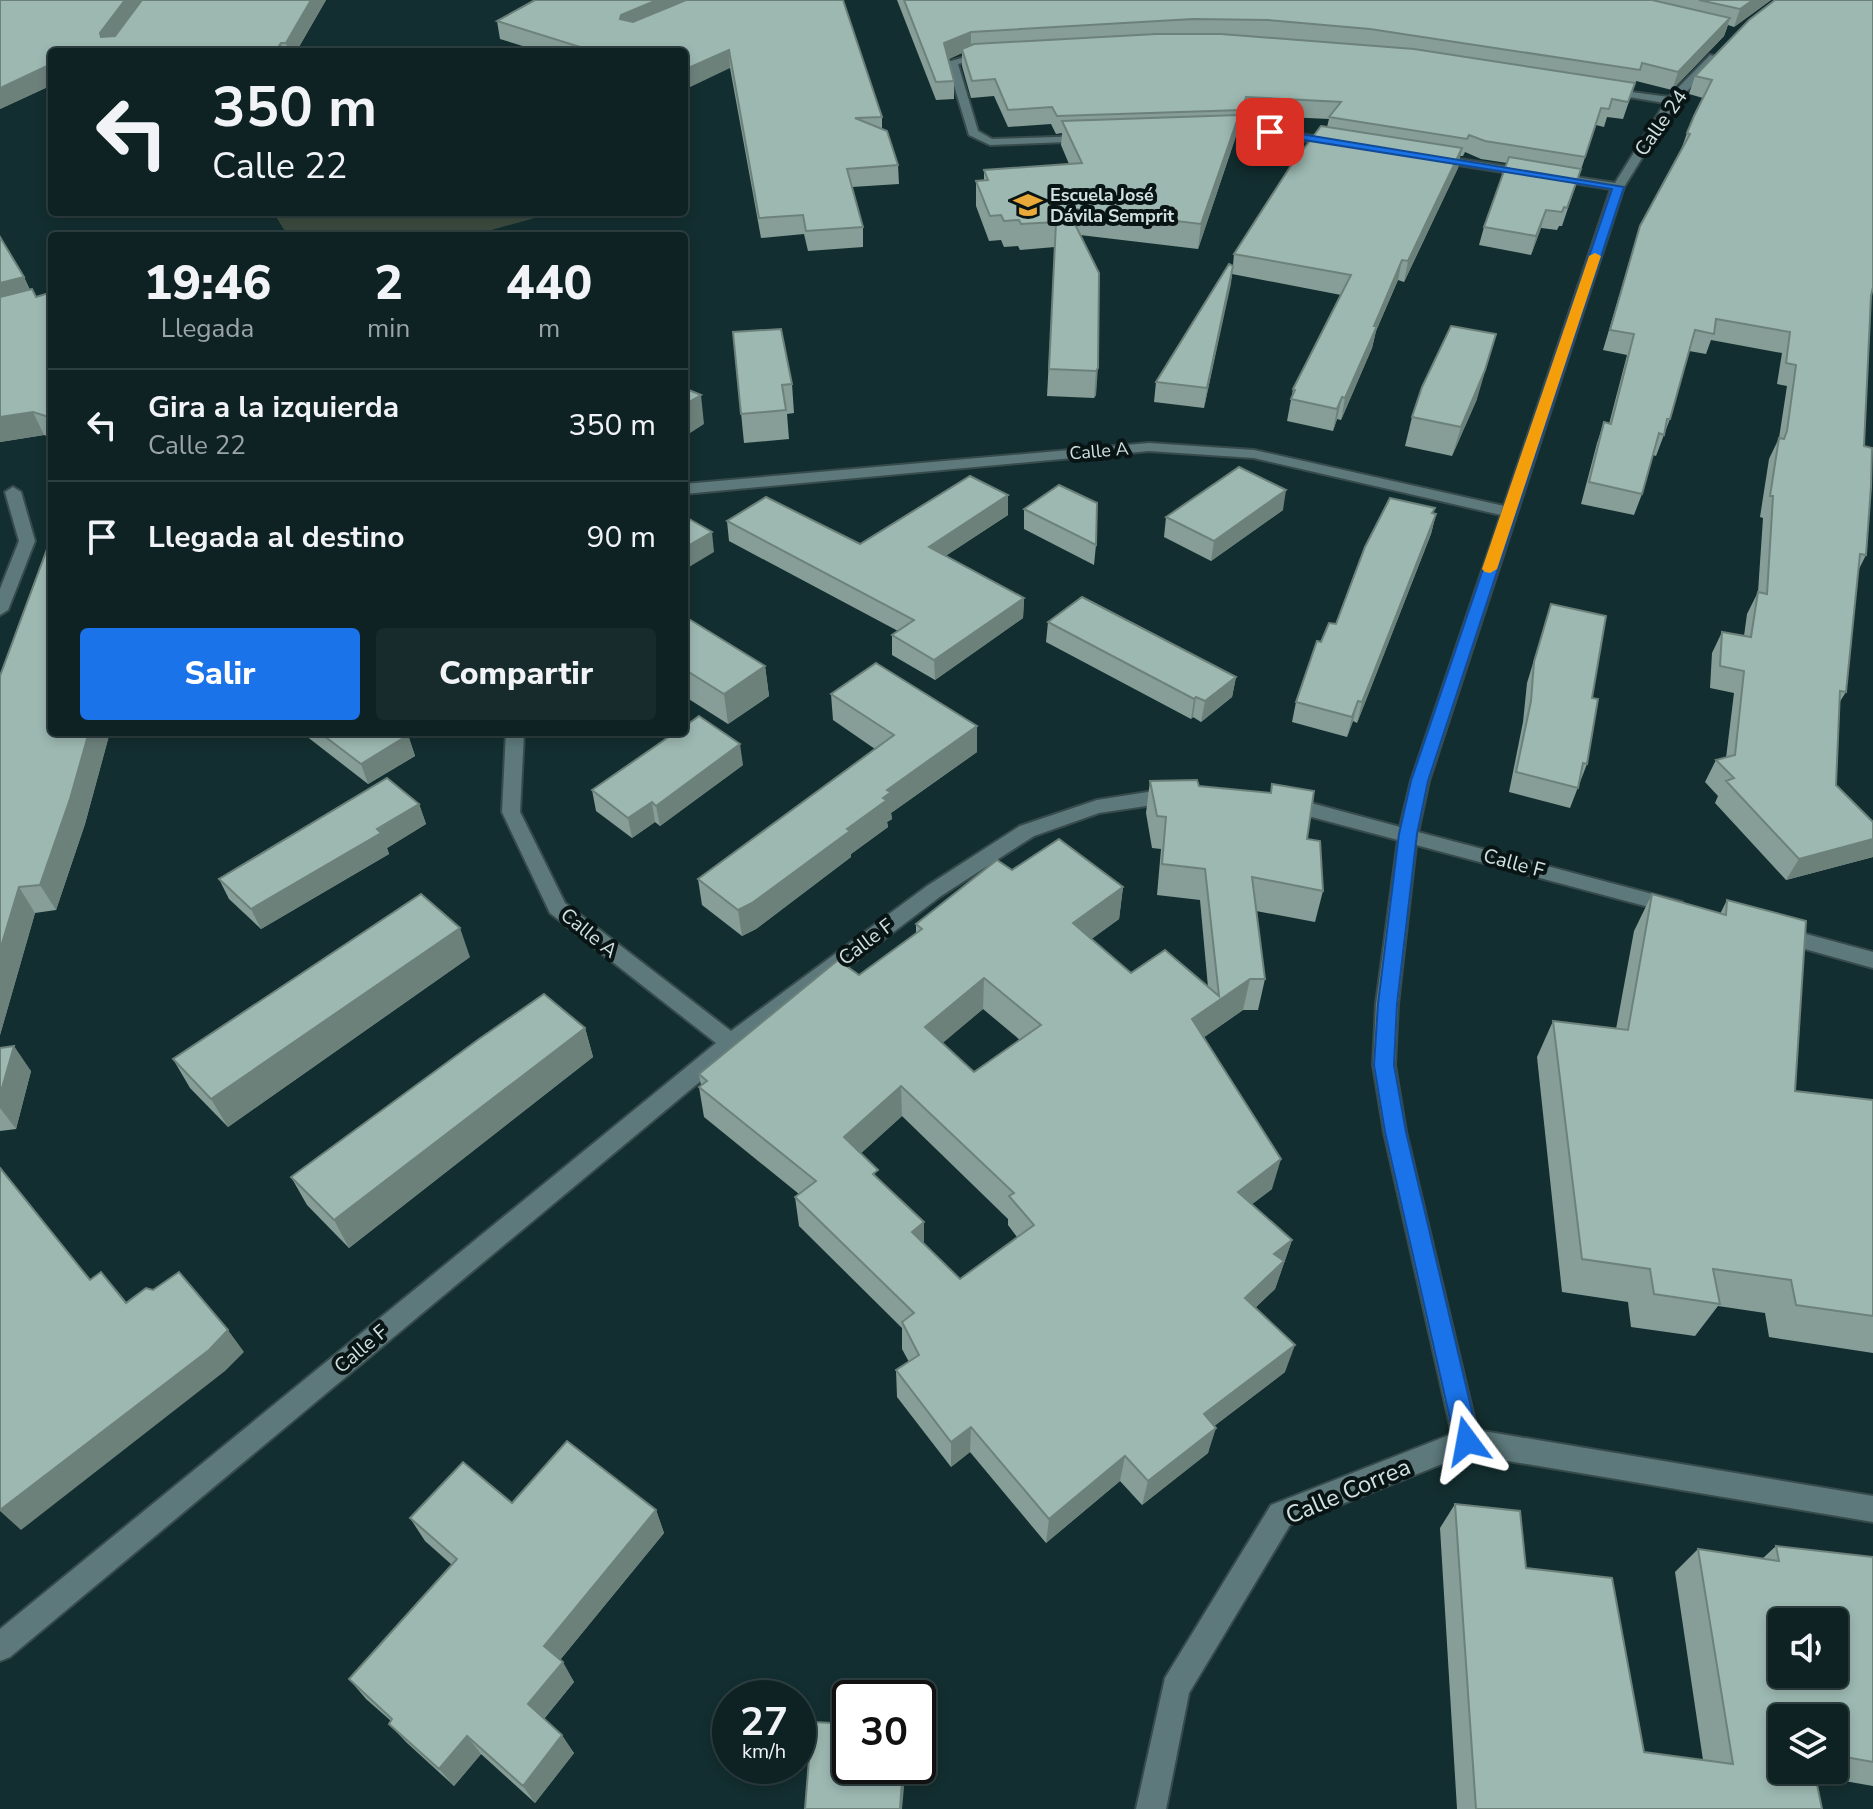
<!DOCTYPE html>
<html lang="es">
<head>
<meta charset="utf-8">
<style>
  :root { --surface:#0e2224; --page:#172a2c; --text:#f1f3f6; --muted:#9ba4a6; --line:#2e3f41; --accent:#1a73e8 }
  body { margin:0; font-family:"Nunito Sans",sans-serif; background:var(--page); color:var(--text); height:100vh; display:flex; flex-direction:column; font-size:30px; white-space:nowrap }
  * { box-sizing:border-box; margin:0 }
  p { font-size:26px; color:var(--muted) }
  .icon { flex:none; width:44px; height:44px; fill:none; stroke:currentColor; stroke-width:2; stroke-linecap:round; stroke-linejoin:round }
  .map { position:relative; flex:1; overflow:hidden }
  .sheet { position:absolute; left:48px; top:232px; width:640px; height:504px; display:flex; flex-direction:column; background:var(--surface); border-radius:8px; box-shadow:0 4px 12px #0003,0 0 0 2px var(--line) }
  .sheet>* { flex:none }
  .top-card { position:absolute; left:48px; top:48px; width:640px; height:168px; border-radius:8px; box-shadow:0 4px 12px #0003,0 0 0 2px var(--line); background:#0e2224; color:var(--text); overflow:hidden }
  .controls { position:absolute; left:1768px; top:1608px; display:grid; gap:16px }
  .controls a { display:grid; place-items:center; width:80px; height:80px; border-radius:8px; background:var(--surface); box-shadow:0 4px 12px #0003,0 0 0 2px var(--line); font-size:40px }
  .speed { position:absolute; left:712px; top:1680px; display:flex; gap:16px; font-size:40px; font-weight:700; text-align:center }
  .speed>* { display:grid; place-content:center; width:104px; height:104px; border-radius:50%; background:var(--surface); box-shadow:0 4px 12px #0003,0 0 0 2px var(--line); line-height:1 }
  .speed small { font-size:20px; font-weight:400 }
  .speed .limit { border:4px solid #111; border-radius:12px; background:#fff; color:#111 }
  .pin { position:absolute; display:grid; place-items:center; width:68px; height:68px; color:#fff; margin:-34px; border-radius:16px; box-shadow:0 4px 12px #0006 }
  .me { position:absolute; width:88px; margin:-44px; rotate:347deg; stroke-linejoin:round; filter:drop-shadow(0 0 6px #0008) }
  .turn { display:flex; align-items:center; gap:28px; height:168px; padding:0 32px; font-size:36px }
  .turn .icon { width:104px; height:104px; stroke-width:2.5 }
  .turn b { display:block; font-size:56px; line-height:68px }
  .eta { display:flex; justify-content:space-evenly; align-items:center; height:136px; text-align:center }
  .eta b { font-size:48px; font-weight:800; line-height:56px }
  .button { display:flex; gap:16px; margin-top:auto; padding:16px 32px }
  .button a { flex:1; height:92px; border-radius:8px; background:var(--accent); color:#fff; font-size:32px; font-weight:800; line-height:92px; text-align:center }
  .button a+a { background:var(--page); color:var(--text) }
  ul { padding:0; list-style:none }
  li { display:flex; align-items:center; gap:24px; height:112px; padding:0 32px; border-top:2px solid var(--line) }
  li div { flex:1 }
  li b { display:block; font-size:30px }
  li em { font-style:normal }
  .map>svg:first-child { display:block }
  .green { fill:#3b4a3e }
  .lines { fill:none; stroke-linecap:round; stroke-linejoin:round }
  .minor-casing { stroke:#374b4d; stroke-width:4 }
  .minor { fill:#5d797b; fill-rule:evenodd }
  .wall { fill:#869e97; fill-rule:evenodd }
  .shaded-wall { fill:#6d817b }
  .building { fill:#9cb8b0; stroke:#6d817b; stroke-width:2; fill-rule:evenodd }
  .route { fill:#1a73e8; stroke:#114b97; stroke-width:2 }
  .slow { fill:#f59e0b }
  .labels { text-anchor:middle; dominant-baseline:central; stroke-width:8; stroke-linejoin:round; paint-order:stroke }
  .far-poi-label { font-size:18px; font-weight:bold; fill:#d2e1e2; stroke:#091415; text-anchor:start }
  .far-street-label { font-size:18px; fill:#d2e1e2; stroke:#091415 }
  .street-label { font-size:20px; fill:#d2e1e2; stroke:#091415 }
  .near-street-label { font-size:24px; fill:#d2e1e2; stroke:#091415 }
</style>
</head>
<body>
<div class="map">
<svg width="1873" height="1809" viewBox="0 0 1873 1809">
  <rect width="100%" height="100%" fill="#132e30"/>
  <path class="green" d="M273,212H556L470,236H288Z"/>
  <g class="lines">
    <defs>
      <g id="minor">
        <path d="M988,51L993,54L992,56L958,64L978,131L992,139L1087,136L1093,139L1091,141L990,145L969,135L947,62Z"/>
        <path d="M1710,55L1719,57L1676,103L1624,187L1429,781L1418,832L1675,900L1682,902L1685,907L1682,912L1675,914L1416,845L1398,1004L1395,1065L1406,1132L1477,1430L1873,1496V1522L1467,1454L1290,1525L1189,1693L1166,1809H1136L1165,1678L1271,1505L1452,1434L1384,1132L1373,1065L1376,1004L1398,840L1278,808L1276,803L1285,796L1400,827L1411,781L1501,515L1254,458L1149,451L684,494V484L1149,443L1254,450L1504,506L1611,189L1433,161L1427,158L1433,155L1615,183L1665,103L1605,93L1601,92V88L1669,97Z"/>
        <path d="M1270,129L1338,140L1344,143L1338,146L1270,135L1211,137L1205,134L1211,131Z"/>
        <path d="M13,487L21,492L35,541L8,610L0,615V589L19,541L5,492Z"/>
        <path d="M506,732H524L520,812L565,903L731,1031L927,886L1020,826L1097,800L1173,788L1182,795L1173,802L1099,813L1034,836L941,896L739,1049L10,1657L0,1661V1629L716,1043L550,913L502,812Z"/>
        <path d="M1780,927L1873,952V968L1773,940L1770,935L1773,930Z"/>
      </g>
    </defs>
    <use href="#minor" class="minor-casing"/>
    <use href="#minor" class="minor"/>
  </g>
  <g class="wall">
    <path d="M0,0H326L296,52H52V85L0,109Z"/>
    <path d="M843,0L882,117V129L898,165L899,184L852,187L863,227V247L808,251L804,234L761,238L730,68L684,52H542L500,39L497,21Z"/>
    <path d="M897,0H1771L1734,27L1728,25L1724,36L1672,90L1636,81L1623,119L1607,117L1604,127L1596,125L1562,226H1559L1557,230L1541,228L1531,255L1479,245L1484,227L1507,163L1481,159L1465,152L1463,156H1460L1458,168L1404,282L1398,280L1376,331L1372,348L1341,420L1337,419L1333,431L1287,421L1293,389L1341,295L1232,274L1204,408L1154,402L1156,382L1233,265L1234,254L1327,127L1329,119L1244,115L1239,127H1237L1235,139L1198,249L1080,235L1099,273L1096,395L1094,398L1047,396L1055,247L1020,250L1018,246L1004,247L1001,240L989,241L976,206V181L984,180V170L1069,164L1061,145L1062,133L1056,134L1051,124L1008,127L994,96L971,98L962,66V53L949,59L954,81V99L936,100Z"/>
    <path d="M1776,0L1871,296L1864,446L1866,555L1858,571L1846,692L1839,703L1836,785L1873,822V857L1786,880L1715,803L1718,796L1705,782L1716,760L1726,758L1734,693L1710,688L1712,653L1722,632L1744,636L1747,614L1758,592L1763,518L1760,517L1769,459L1779,438L1787,386L1777,384L1782,353L1711,340L1706,354L1689,351L1670,419L1656,456L1653,455L1642,494L1634,515L1581,504L1597,443L1604,422L1609,424L1627,355L1603,350L1640,226L1681,150L1687,133L1703,98L1689,94L1695,76Z"/>
    <path d="M0,237L24,277L30,290L36,297L52,292V438L44,435L0,442Z"/>
    <path d="M733,332L792,384L794,413L787,414L789,439L744,443Z"/>
    <path d="M1477,399L1452,456L1405,446L1412,417Z"/>
    <path d="M1008,495V515L945,556L1024,598L1023,618L935,680L892,655V635L898,631L729,541L727,521L860,544Z"/>
    <path d="M1024,509L1096,545L1094,565L1024,529Z"/>
    <path d="M1283,510L1211,561L1164,537L1166,517Z"/>
    <path d="M1433,513L1436,514L1431,534L1357,723L1353,721L1347,737L1292,722L1296,702L1336,624Z"/>
    <path d="M1551,604L1592,698L1587,764L1570,808L1509,792L1523,722L1527,683Z"/>
    <path d="M684,616L765,666L769,696L728,724L684,696Z"/>
    <path d="M1048,622L1236,677L1232,697L1201,722L1193,717L1191,719L1046,642Z"/>
    <path d="M0,676L52,732H110L85,824L56,910L35,913L0,1035Z"/>
    <path d="M831,694L977,752L891,813L892,819L887,822L888,827L851,854V857L756,929L742,936L702,905L698,879L875,749L833,720Z"/>
    <path d="M301,732H404L408,735L415,756L368,784Z"/>
    <path d="M743,765L660,826L655,822L632,838L596,811L592,790Z"/>
    <path d="M1150,781L1199,786L1307,839L1323,891L1315,922L1256,911L1265,979L1258,1010H1243L1204,1037L1272,1189L1252,1204L1292,1240L1275,1289L1255,1308L1285,1372L1214,1426L1208,1453L1142,1505L1120,1481L1046,1543L970,1452L951,1467L897,1397L896,1370L909,1362L902,1349V1328L799,1226L795,1197L799,1194L704,1117L699,1087L701,1085L699,1074L859,975L916,933V924L1012,870L1123,887L1119,919L1091,939L1131,973L1208,987L1200,900L1157,895L1161,849L1152,848L1146,813ZM983,1009L1020,1040L974,1072L942,1043ZM902,1116L1008,1219V1225L1017,1237L960,1279L924,1244V1222L878,1179L861,1153Z"/>
    <path d="M419,804L426,824L387,848L389,854L261,929L229,899L219,879Z"/>
    <path d="M1652,894L1720,914L1727,900L1795,1091L1873,1100V1353L1769,1337L1765,1313L1718,1306L1695,1336L1631,1327L1628,1302L1562,1292L1537,1057L1553,1021L1616,1029L1634,931Z"/>
    <path d="M470,957L228,1127L190,1088L173,1059Z"/>
    <path d="M585,1028L593,1057L349,1248L307,1205L291,1177Z"/>
    <path d="M0,1048L31,1071L16,1129L0,1131Z"/>
    <path d="M512,1503L656,1510L664,1533L560,1660L574,1682L544,1719L574,1753L535,1803L481,1754L454,1786L406,1742L389,1724L391,1721L366,1699L349,1679L452,1565L425,1541L410,1518Z"/>
    <path d="M1455,1504L1526,1568L1644,1752L1703,1760L1675,1572L1698,1549L1762,1559L1776,1546L1873,1557V1786L1816,1776L1822,1809H1457L1440,1528ZM1834,1718V1770H1782Z"/>
  </g>
  <g class="shaded-wall">
    <path d="M125,0H143L107,52L100,33Z"/>
    <path d="M311,0H326L296,52H288L286,43Z"/>
    <path d="M657,0H699L624,32L620,19L621,15Z"/>
    <path d="M1753,0H1771L1734,27L1740,9Z"/>
    <path d="M1730,18L1724,36L1672,90L1678,72Z"/>
    <path d="M971,32V49H962V53L944,61V43Z"/>
    <path d="M281,43L283,52H278L277,49Z"/>
    <path d="M729,50L730,68L684,90V70Z"/>
    <path d="M49,65L52,71V85L0,109V88Z"/>
    <path d="M1246,97L1244,115L1239,127L1242,110Z"/>
    <path d="M1239,115L1235,139L1198,249L1201,224Z"/>
    <path d="M1462,148L1458,168L1404,282L1408,261Z"/>
    <path d="M1546,210L1541,228L1531,255L1536,236Z"/>
    <path d="M1402,260L1398,280L1376,331L1372,348L1341,420L1345,398Z"/>
    <path d="M1233,266L1231,284L1204,408L1207,388Z"/>
    <path d="M24,277L34,300L0,309V283Z"/>
    <path d="M1496,334L1477,399L1452,456L1461,427Z"/>
    <path d="M1098,368L1096,395L1094,398L1096,371Z"/>
    <path d="M701,395L704,424L684,437V405Z"/>
    <path d="M1342,397L1337,419L1333,431L1337,409Z"/>
    <path d="M33,412L44,435L0,442V417Z"/>
    <path d="M1286,490L1283,510L1211,561L1214,541Z"/>
    <path d="M1008,495V515L929,567V547Z"/>
    <path d="M1436,514L1431,534L1357,723L1362,702Z"/>
    <path d="M712,532L714,552L684,570V548Z"/>
    <path d="M1024,598L1023,618L935,680L934,660Z"/>
    <path d="M765,666L769,696L728,724L724,694Z"/>
    <path d="M1236,677L1232,697L1201,722L1205,701Z"/>
    <path d="M1196,697L1193,717L1191,719L1194,699Z"/>
    <path d="M1358,701L1353,721L1347,737L1352,717Z"/>
    <path d="M977,726V752L891,813L892,819L887,822L888,827L851,854V857L756,929L742,936L738,910L847,829L887,790Z"/>
    <path d="M89,732H110L85,824L56,910L40,885Z"/>
    <path d="M408,735L415,756L368,784L361,764Z"/>
    <path d="M740,744L743,765L660,826L656,806Z"/>
    <path d="M652,802L655,822L632,838L628,818Z"/>
    <path d="M419,804L426,824L387,848L389,854L261,929L251,909Z"/>
    <path d="M1873,839V857L1786,880L1799,859Z"/>
    <path d="M19,887L35,913L0,1035V950Z"/>
    <path d="M1123,887L1119,919L1070,955L1073,923Z"/>
    <path d="M460,928L470,957L228,1127L211,1099Z"/>
    <path d="M984,978L983,1009L925,1058V1027Z"/>
    <path d="M1250,979L1243,1010L1186,1050L1192,1019Z"/>
    <path d="M585,1028L593,1057L349,1248L334,1220Z"/>
    <path d="M14,1046L31,1071L16,1129L0,1108V1095Z"/>
    <path d="M901,1086L902,1116L846,1167L844,1137Z"/>
    <path d="M1281,1159L1272,1189L1230,1221L1238,1192Z"/>
    <path d="M924,1222V1251L912,1232Z"/>
    <path d="M1292,1240L1275,1289L1236,1326L1245,1298L1274,1254Z"/>
    <path d="M228,1330L244,1352L225,1371L21,1530L0,1511V1510Z"/>
    <path d="M1295,1345L1285,1372L1196,1440L1204,1414Z"/>
    <path d="M971,1427L970,1452L951,1467V1442Z"/>
    <path d="M1216,1428L1208,1453L1142,1505L1148,1481Z"/>
    <path d="M1125,1456L1120,1481L1046,1543L1049,1519Z"/>
    <path d="M656,1510L664,1533L555,1666L544,1646Z"/>
    <path d="M563,1662L574,1682L540,1723L528,1704Z"/>
    <path d="M562,1735L574,1753L535,1803L523,1786Z"/>
    <path d="M467,1736L481,1754L454,1786L439,1769Z"/>
    <path d="M903,1766H906L902,1809H900Z"/>
  </g>
  <g class="building">
    <path d="M0,0H125L100,33L101,37L115,36L142,0H311L286,43H281L277,49L177,52H52V70L49,65L0,88Z"/>
    <path d="M535,0H657L621,15L620,19L633,22L686,0H843L882,117L855,118L887,131L898,165L847,169L863,227L806,231L803,215L759,218L729,50L684,70V52H596L497,21Z"/>
    <path d="M904,0H1652L1730,18L1678,72L1642,63L1640,70L1370,29L1268,20L1193,19L971,32L944,43L954,81L936,82Z"/>
    <path d="M1699,0H1753L1740,9Z"/>
    <path d="M1775,0H1873V287L1871,296L1864,446L1872,448L1871,487L1866,555L1860,554L1846,692L1840,691L1836,785L1873,822V839L1799,859L1726,781L1734,778L1716,760L1735,755L1744,671L1720,666L1722,632L1751,637L1758,592L1767,594L1773,496H1770L1779,438L1784,439L1787,431L1796,365L1786,363L1790,332L1716,319L1714,334L1695,330L1670,419H1667L1664,435L1659,433L1642,494L1589,482L1604,422L1611,424L1634,334L1610,330L1640,226L1690,134L1687,133L1694,116L1712,80L1695,76L1749,20Z"/>
    <path d="M1156,34H1221L1414,49L1635,83L1628,102L1612,99L1609,109L1601,108L1585,157L1485,141L1469,135L1467,139L1329,117L1341,102L1246,97L1242,110L1057,116L1052,107L1008,110L995,79L972,81L962,49L974,44Z"/>
    <path d="M1239,115L1201,224L1067,208L1099,273L1098,368L1096,371L1049,369L1056,222L1021,224L1019,220L1004,221L1001,215L990,216L976,181L988,180L984,170L1082,163L1062,121Z"/>
    <path d="M1321,126L1462,148L1408,261L1402,260L1374,326H1377L1345,398L1342,397L1337,409L1291,399L1295,390L1293,389L1351,275L1234,254L1290,167Z"/>
    <path d="M1509,157L1581,169L1567,208L1564,207L1562,212L1546,210L1536,236L1484,227Z"/>
    <path d="M0,237L24,277L0,283Z"/>
    <path d="M1229,264L1233,266L1207,388L1156,382Z"/>
    <path d="M32,289L36,297L52,292V418L33,412L0,417V297Z"/>
    <path d="M1451,326L1496,334L1485,370L1461,427L1412,417L1422,387Z"/>
    <path d="M781,329L792,384L782,385L786,410L741,414L733,332Z"/>
    <path d="M684,388L701,395L684,405Z"/>
    <path d="M1239,467L1286,490L1214,541L1166,517Z"/>
    <path d="M970,476L1008,495L929,547L1024,598L934,660L892,635L914,620L727,521L766,497L860,544Z"/>
    <path d="M1059,485L1097,503L1096,545L1024,509Z"/>
    <path d="M1390,498L1435,508L1432,513L1436,514L1362,702L1358,701L1352,717L1296,702L1317,641L1321,642L1329,623L1336,624L1365,547Z"/>
    <path d="M684,516L712,532L684,548Z"/>
    <path d="M50,541H52V732H89L70,799L40,885L19,887L0,950V676Z"/>
    <path d="M1082,597L1236,677L1205,701L1196,697L1194,699L1048,622Z"/>
    <path d="M1551,604L1606,616L1592,698L1598,699L1587,764L1583,763L1578,788L1516,772L1531,701L1534,662Z"/>
    <path d="M684,616L765,666L724,694L684,669Z"/>
    <path d="M876,663L977,726L887,790L891,792L883,798L887,800L847,829L850,831L752,903L738,910L698,879L894,735L831,694Z"/>
    <path d="M699,716L740,744L656,806L652,802L628,818L592,790L676,732H684V727Z"/>
    <path d="M319,732H404L408,735L361,764Z"/>
    <path d="M387,778L419,804L377,829L381,833L251,909L219,879Z"/>
    <path d="M1197,780L1199,786L1271,793L1272,784L1314,791L1307,839L1320,841L1323,891L1252,877L1265,979H1250L1192,1019L1281,1159L1238,1192L1292,1240L1274,1254L1284,1261L1245,1298L1295,1345L1204,1414L1216,1428L1148,1481L1125,1456L1049,1519L971,1427L951,1442L896,1370L919,1355L902,1322L914,1313L795,1197L816,1181L699,1087L707,1081L699,1074L838,960L859,975L922,929L916,924L997,860L1012,870L1059,839L1123,887L1073,923L1131,973L1165,950L1219,996L1205,869L1162,864L1166,817L1157,816L1150,781ZM984,978L1041,1025L974,1072L925,1027ZM901,1086L1014,1193L1009,1196L1034,1225L960,1279L912,1232L924,1222L873,1174L878,1170L844,1137Z"/>
    <path d="M421,894L460,928L211,1099L173,1059Z"/>
    <path d="M1652,894L1726,915L1727,900L1806,921L1795,1091L1873,1100V1316L1796,1305L1791,1280L1713,1269L1720,1304L1654,1294L1650,1269L1582,1259L1553,1021L1628,1030Z"/>
    <path d="M544,994L585,1028L334,1220L291,1177L479,1039Z"/>
    <path d="M14,1046L0,1095V1048Z"/>
    <path d="M0,1168L90,1280L101,1272L126,1303L146,1288L153,1290L179,1272L228,1330L209,1350L0,1510Z"/>
    <path d="M567,1441L656,1510L544,1646L563,1662L528,1704L562,1735L523,1786L467,1736L439,1769L389,1724L392,1719L349,1679L457,1559L410,1518L463,1462L512,1503Z"/>
    <path d="M1455,1504L1520,1511L1526,1568L1612,1578L1644,1752L1733,1764L1698,1549L1779,1561L1776,1546L1873,1557V1762L1834,1755V1718H1782V1770H1814L1822,1809H1476ZM1782,1622H1834V1674H1782Z"/>
    <path d="M812,1722L850,1724V1766H903L900,1809H805Z"/>
  </g>
  <path class="route" d="M1270,129L1624,187L1428,781L1417,834L1397,1004L1394,1065L1406,1132L1479,1441L1475,1449L1467,1452L1458,1449L1455,1441L1385,1132L1374,1065L1378,1004L1399,834L1411,781L1612,189L1266,134L1264,132Z"/>
  <path class="slow" d="M1595,253L1601,256L1497,569L1490,573L1485,572L1482,569L1589,256Z"/>
  <defs>
    <symbol id="school-bare" viewBox="-9 -9 18 18"><path d="M0-5L7-2L0 1L-7-2ZM-4 1L0 2.5L4 1V4Q0 6-4 4Z" fill="#eaaa39" stroke="#091415" stroke-width="2.5" paint-order="stroke"/></symbol>
  </defs>
  <g fill-rule="evenodd">
    <use href="#school-bare" x="1008" y="185" width="40" height="40"/>
  </g>
  <g class="labels">
    <g class="far-poi-label">
      <text x="1050" y="195">Escuela José<tspan x="1050" dy="21">Dávila Semprit</tspan></text>
    </g>
    <g class="far-street-label">
      <text transform="translate(1099 451) rotate(-5)">Calle A</text>
    </g>
    <g class="street-label">
      <text transform="translate(1661 123) rotate(-55)">Calle 24</text>
      <text transform="translate(1514 863) rotate(15)">Calle F</text>
      <text transform="translate(589 933) rotate(39)">Calle A</text>
      <text transform="translate(866 942) rotate(-37)">Calle F</text>
      <text transform="translate(361 1349) rotate(-40)">Calle F</text>
    </g>
    <g class="near-street-label">
      <text transform="translate(1348 1491) rotate(-23)">Calle Correa</text>
    </g>
  </g>
</svg>
<div class="controls">
<a><svg class="icon" aria-label="sound" viewBox="0 0 24 24"><path d="M4 9h4l5-4v14l-5-4H4zM17 9q2 3 0 6"/></svg></a>
<a><svg class="icon" aria-label="layers" viewBox="0 0 24 24"><path d="M12 4l9 5-9 5-9-5zM3 14l9 5 9-5"/></svg></a>
</div>
<div class="speed"><div>27<small>km/h</small></div><div class="limit">30</div></div>
<div class="pin" style="left:1270px;top:132px;background:#d93025"><svg class="icon" aria-label="arrive" viewBox="0 0 24 24"><path d="M6 21V4h12l-3 4 3 4H6"/></svg></div>
<svg class="me" style="left:1467px;top:1441px" viewBox="-20 -20 40 40"><path d="M0-17L14 15 0 8-14 15z" fill="#1a73e8" stroke="#fff" stroke-width="4"/></svg>
<div class="top-card">
<div class="turn"><svg class="icon" aria-label="left" viewBox="0 0 24 24"><path d="M17 20v-9H6M10 6l-5 5 5 5"/></svg><div><b>350 m</b>Calle 22</div></div>
</div>
<section class="sheet">
<div class="eta">
<div><b>19:46</b><p>Llegada</p></div>
<div><b>2</b><p>min</p></div>
<div><b>440</b><p>m</p></div>
</div>
<ul>
<li><svg class="icon" aria-label="left" viewBox="0 0 24 24"><path d="M17 20v-9H6M10 6l-5 5 5 5"/></svg><div><b>Gira a la izquierda</b><p>Calle 22</p></div><em>350 m</em></li>
<li><svg class="icon" aria-label="arrive" viewBox="0 0 24 24"><path d="M6 21V4h12l-3 4 3 4H6"/></svg><div><b>Llegada al destino</b></div><em>90 m</em></li>
</ul>
<div class="button"><a>Salir</a><a>Compartir</a></div>
</section>
</div>
</body>
</html>
